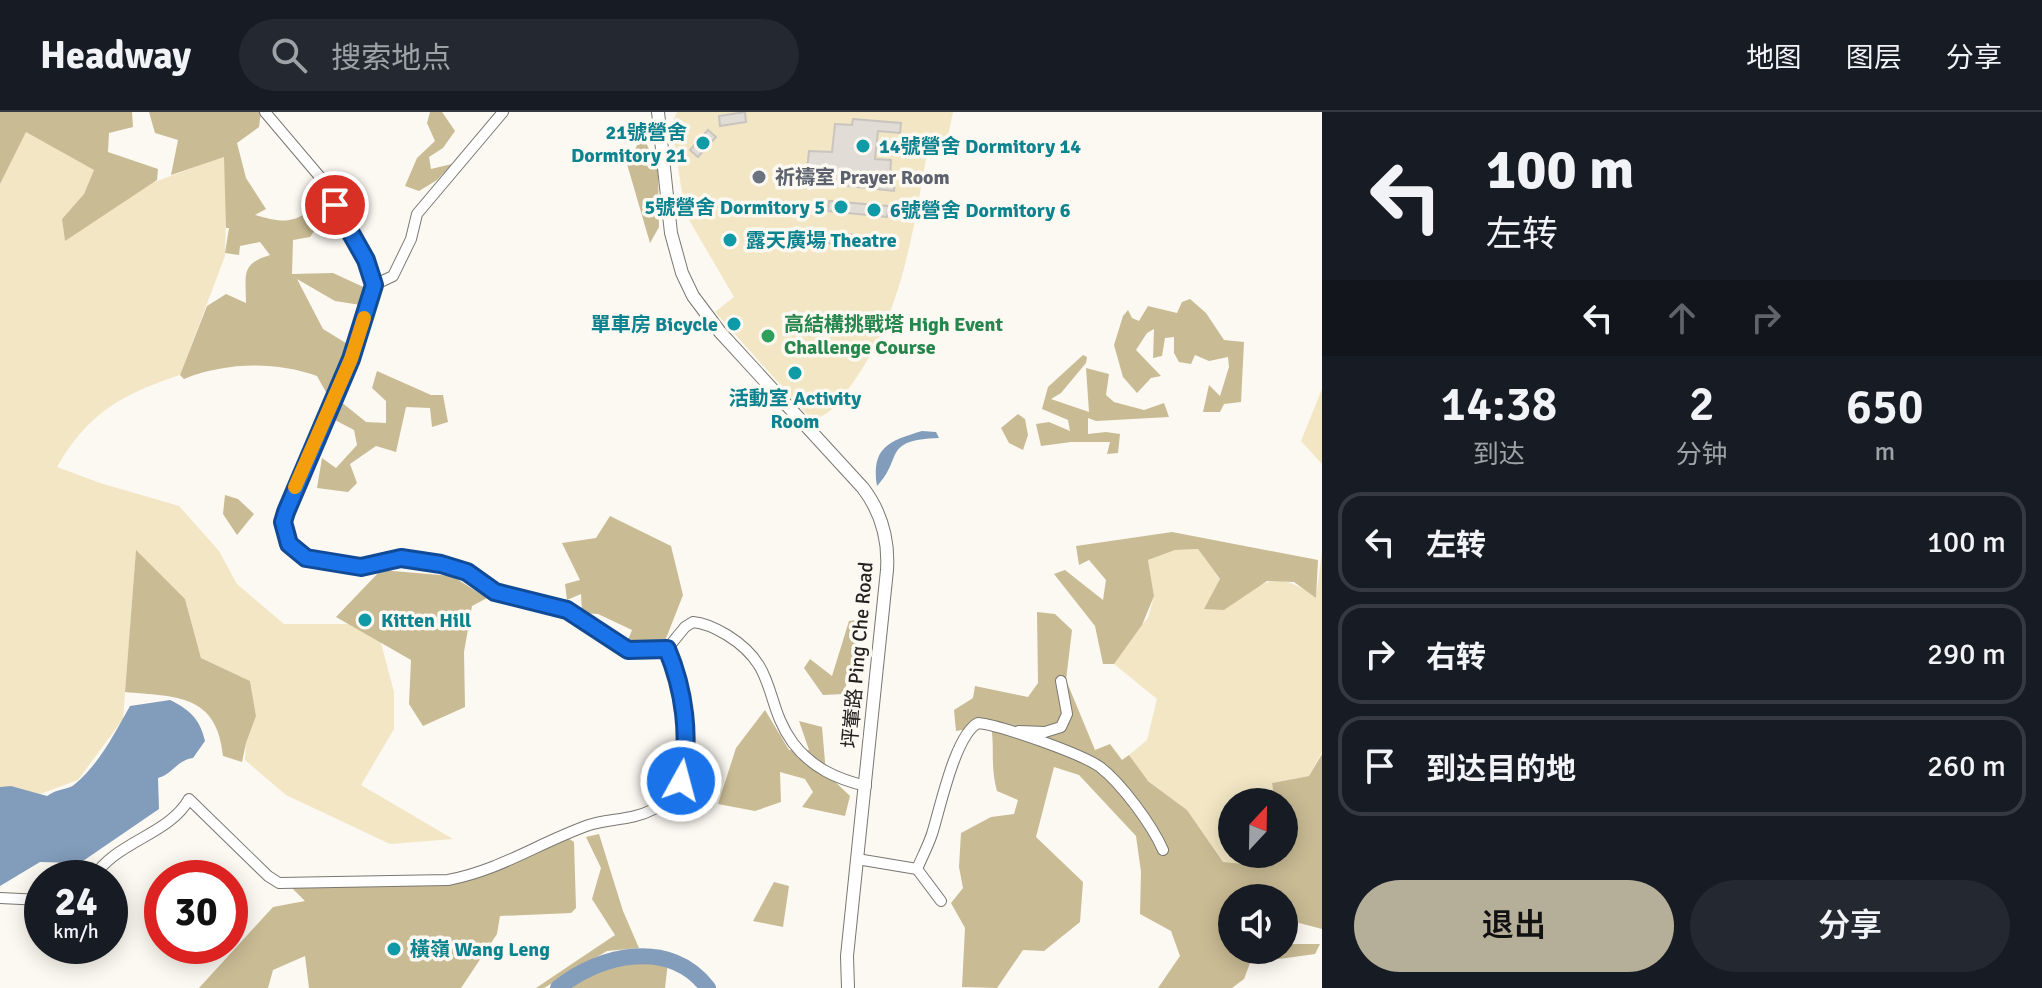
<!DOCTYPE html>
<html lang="zh">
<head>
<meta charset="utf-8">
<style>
  :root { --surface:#171b24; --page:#242831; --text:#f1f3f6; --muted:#9ea1a6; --line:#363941; --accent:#b5af9a }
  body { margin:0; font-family:Signika,"Noto Sans SC",sans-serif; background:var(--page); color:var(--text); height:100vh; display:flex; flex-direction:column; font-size:30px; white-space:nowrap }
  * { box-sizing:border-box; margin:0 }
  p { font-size:26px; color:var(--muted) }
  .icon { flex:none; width:44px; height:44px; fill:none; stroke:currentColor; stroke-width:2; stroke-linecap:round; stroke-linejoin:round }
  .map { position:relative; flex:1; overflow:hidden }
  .details { display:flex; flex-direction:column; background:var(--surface); width:720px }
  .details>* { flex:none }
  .hud { background:#171b24; color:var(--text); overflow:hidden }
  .needle { width:52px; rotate:22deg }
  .buttons { position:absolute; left:1218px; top:676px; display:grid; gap:16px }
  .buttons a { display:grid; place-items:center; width:80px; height:80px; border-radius:50%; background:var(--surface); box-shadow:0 4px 20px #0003; font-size:40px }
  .speed { position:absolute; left:24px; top:748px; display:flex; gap:16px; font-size:40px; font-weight:700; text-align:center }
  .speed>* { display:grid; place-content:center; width:104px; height:104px; border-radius:50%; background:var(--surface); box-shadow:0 4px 20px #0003; line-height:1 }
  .speed small { font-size:20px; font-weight:400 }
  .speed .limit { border:12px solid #d22; background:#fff; color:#111 }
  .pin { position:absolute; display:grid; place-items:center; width:68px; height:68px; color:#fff; margin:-34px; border:4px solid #fff; border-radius:50%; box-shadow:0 2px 8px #0007 }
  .me { position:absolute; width:88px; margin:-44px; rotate:7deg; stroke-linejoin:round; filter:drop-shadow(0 0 6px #0008) }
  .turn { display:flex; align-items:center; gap:28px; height:168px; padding:0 32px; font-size:36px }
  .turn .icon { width:104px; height:104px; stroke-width:2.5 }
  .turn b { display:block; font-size:56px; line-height:68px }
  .lanes { display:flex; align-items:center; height:76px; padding:0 32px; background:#0003; justify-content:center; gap:40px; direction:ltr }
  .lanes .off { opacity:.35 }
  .eta { display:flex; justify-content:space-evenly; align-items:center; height:136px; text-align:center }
  .eta b { font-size:48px; font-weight:600; line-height:56px }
  .cta { display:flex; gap:16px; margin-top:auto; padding:16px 32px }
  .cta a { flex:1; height:92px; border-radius:48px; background:var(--accent); color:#111; font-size:32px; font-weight:600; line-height:92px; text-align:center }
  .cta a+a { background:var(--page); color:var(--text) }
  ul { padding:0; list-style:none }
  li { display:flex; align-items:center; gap:24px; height:100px; margin:0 16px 12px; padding:0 16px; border:4px solid var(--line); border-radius:24px }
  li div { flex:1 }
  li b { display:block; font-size:30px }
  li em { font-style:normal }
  header { display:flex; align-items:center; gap:48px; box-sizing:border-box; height:112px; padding:0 40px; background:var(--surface); border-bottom:2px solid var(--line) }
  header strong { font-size:38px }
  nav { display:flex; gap:44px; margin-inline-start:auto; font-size:28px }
  .search { width:560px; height:72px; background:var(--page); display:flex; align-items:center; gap:20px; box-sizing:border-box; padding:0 28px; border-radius:44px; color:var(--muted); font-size:30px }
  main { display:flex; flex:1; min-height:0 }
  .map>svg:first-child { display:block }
  .green { fill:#f2e6c4 }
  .forest { fill:#c9bb94 }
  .water { fill:#829cbb }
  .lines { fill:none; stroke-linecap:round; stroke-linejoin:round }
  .river { stroke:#829cbb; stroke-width:16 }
  .building { fill:#e1dcd6; stroke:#cac4bf; stroke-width:2 }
  .minor-casing { stroke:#797771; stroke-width:12 }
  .tertiary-casing { stroke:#797771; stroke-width:14 }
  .minor { stroke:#fff; stroke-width:10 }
  .tertiary { stroke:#fff; stroke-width:12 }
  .route-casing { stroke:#114b97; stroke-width:20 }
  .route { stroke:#1a73e8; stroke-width:14 }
  .slow { stroke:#f59e0b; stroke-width:14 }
  .culture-dot { fill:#0f9aa8; stroke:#fcf9f2; stroke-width:3 }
  .worship-dot { fill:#6b7280; stroke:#fcf9f2; stroke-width:3 }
  .leisure-dot { fill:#2e9e5b; stroke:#fcf9f2; stroke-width:3 }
  .labels { text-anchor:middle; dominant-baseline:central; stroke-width:7; stroke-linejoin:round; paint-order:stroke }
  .culture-label { font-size:20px; font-weight:bold; fill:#0d838f; stroke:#fcf9f2; text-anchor:start }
  .worship-label { font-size:20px; font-weight:bold; fill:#5b616d; stroke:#fcf9f2; text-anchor:start }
  .leisure-label { font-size:20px; font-weight:bold; fill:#27864d; stroke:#fcf9f2; text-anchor:start }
  .street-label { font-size:20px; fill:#232220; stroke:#fcf9f2 }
</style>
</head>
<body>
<header>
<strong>Headway</strong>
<div class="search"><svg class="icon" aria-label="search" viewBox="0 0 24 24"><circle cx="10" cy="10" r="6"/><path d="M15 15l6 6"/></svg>搜索地点</div>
<nav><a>地图</a><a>图层</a><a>分享</a></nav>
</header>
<main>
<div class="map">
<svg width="1322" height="876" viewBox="0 0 1322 876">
  <rect width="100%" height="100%" fill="#fcf9f2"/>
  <g class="green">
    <path d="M677,0H953L949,19L951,44L927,41C913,122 901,204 852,272C840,288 833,302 812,308L715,200L734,185L685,101L675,35L669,17Z"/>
    <path d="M26,19L95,58L84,82L62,107L65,129L128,80L224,44L227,65L225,144L180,263C122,282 88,301 57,355L100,371L179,394L219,439L237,472L284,512H376L394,580V617L361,673L453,727L390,732L286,683L245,648L246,631L256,604L250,569L201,546L185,487L136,440L123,607L78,668L40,682L0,675V72Z"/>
    <path d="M1322,277V352L1301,329Z"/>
    <path d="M1198,437L1220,468L1224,498C1263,471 1272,455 1316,485L1322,440V640L1309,664L1272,671L1275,690H1232V742H1260L1254,753H1225L1187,698L1142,664L1129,643L1147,628L1157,587L1114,552L1122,534L1148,506L1154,484L1148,448L1175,438Z"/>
  </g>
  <g class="forest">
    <path d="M0,0H132L133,15L109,21L108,40L158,57L157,68L65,129L62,107L84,82L94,58L26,20L0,72Z"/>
    <path d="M149,0H261L259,15L237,31L246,66L266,97L255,103C277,109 290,113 309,99L315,118L310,125L293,128L292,162L333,161L372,179L367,194L335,189L297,167L323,217L354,236L339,272L327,282L317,264C276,249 225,250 184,267L180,263L207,194L226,182L246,191C246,163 240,152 270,143L260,130L240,134L239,143L225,141L229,116H226L224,45L171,63L178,28L155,21Z"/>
    <path d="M430,0H442L455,19L443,36L429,45L431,57L452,52L437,68L419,79L405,74L417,46L435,29L427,11Z"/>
    <path d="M642,24L658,53L659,115L650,131L627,52Z"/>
    <path d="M1190,187L1206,201L1224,228L1244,230L1241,290L1224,292L1220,300H1203L1209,273L1220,284L1229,255L1228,245L1209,249L1195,243L1191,252L1179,250L1174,241V225L1165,226L1162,244L1153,246L1154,217L1147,221L1136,238L1161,264L1151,266L1137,281L1123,265L1114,233L1123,204L1128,198L1132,206L1139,209L1148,194L1177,201L1182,190Z"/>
    <path d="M1083,243L1087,245L1086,251L1061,281L1051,287L1089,300L1086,256L1109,262L1106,283L1114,290L1144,298L1164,291L1169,305L1096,309L1088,306V322L1106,320L1120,322L1118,341L1107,342L1110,330H1071L1041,334L1036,312L1049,310L1070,319L1068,308L1042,297L1048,275Z"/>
    <path d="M377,259L431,283H443L448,310L432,315L430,296L406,295L396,340L376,334L350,352L357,371L348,380L317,376L322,346L336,356L357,333L354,318L333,307L340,289L366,310L386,311V289L372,276Z"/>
    <path d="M1018,302L1025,307L1028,323L1023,338L1009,331L1001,316Z"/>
    <path d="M225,383L238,387L254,402L237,423L223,402Z"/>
    <path d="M610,404L671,434L683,483L665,529L626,533L632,518L598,502L582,501L581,482L567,488L565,472L580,468L562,431L596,426Z"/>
    <path d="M1172,420L1318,448L1316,486L1294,470L1267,469L1224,498L1204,497L1220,467L1198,437L1175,438L1148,448L1154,484L1142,513L1114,552H1103L1095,514L1054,462L1065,458L1103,488L1106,468L1089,448L1079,453L1076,434Z"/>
    <path d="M136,438L185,487L201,546L250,569L256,604L246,631L242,650L223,644C217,581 175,585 125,580Z"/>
    <path d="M381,458L452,464L487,486L472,494L464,540L465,595L423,614L409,592L411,548L336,505Z"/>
    <path d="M1037,500L1055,502L1072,518L1066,568L1095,638L1110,632L1122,648L1129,643L1148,669L1187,698L1223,750L1254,753L1260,742H1284V690H1275L1272,671L1309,664L1322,642V817L1284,807V786H1232V822L1227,830L1232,838H1284V832H1320L1315,842L1250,851L1244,867L1232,876H1158L1180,844L1171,819L1140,802L1141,760L1136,724L1079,663L1054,655L1036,725L1083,770L1080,810L1044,839L1023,838L997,876L962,875L965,816L951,791L963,776L959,755L961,721L991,705L1014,702L1018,688L997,679C990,653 995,638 991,613L956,619L954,598L973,586L975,574L1028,585L1038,571Z"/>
    <path d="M862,507L844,582L823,583L804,556L810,547L832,564L849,509Z"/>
    <path d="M765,598L789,638H809L799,609L822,615L826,661L850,684L845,704L802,695L813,680L805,667L780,660L781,690L755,699L718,692L736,636Z"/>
    <path d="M599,722L623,799L639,836L607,839L544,876H536L615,823L592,787L601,756L586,725Z"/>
    <path d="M565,724L574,730L576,796L571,801L500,804L497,822L461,876H309L305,844L273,858L268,876H199L273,795L305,789L292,776L296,766H463Z"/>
    <path d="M774,770L789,774L783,815L753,809Z"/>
    <path d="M627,843L668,850L665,876H558L587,856Z"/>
  </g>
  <g class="water">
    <path d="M922,319L936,320L939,326C881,328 904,346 877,374C871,335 889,329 922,319Z"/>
    <path d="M170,588C190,598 200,607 205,629L193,646C177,648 173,662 158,666L159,697L80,751L40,750L0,774V675L11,674L47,684C58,676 69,678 75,672C100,651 114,622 130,594Z"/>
  </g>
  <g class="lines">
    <path class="river" d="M558,876C600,842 670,826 708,876"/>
  </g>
  <g class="building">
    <path d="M745,0L746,10L720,14L719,4Z"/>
    <path d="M853,7L901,11L900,21L878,19L875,47L891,48L890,64L895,65L894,79L830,72L832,59L807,57L809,39L832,40L835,12L852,13Z"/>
    <path d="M708,18L716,25L698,45L690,38Z"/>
    <path d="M829,89L888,94L887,105L828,99Z"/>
    <path d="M826,120L884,126L883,136L825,131Z"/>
  </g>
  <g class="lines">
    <defs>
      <g id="minor">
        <path d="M265,0L320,65L366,148L374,173L351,247L286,400C281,417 286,429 298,442L333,453L361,455L401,446L441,452L467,460L495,480L567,498L628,538L667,537L685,515L693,510C706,511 717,517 727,523C779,555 763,590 793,631C812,656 837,667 866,674"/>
        <path d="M374,173L393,164L411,127L417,102L503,0"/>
        <path d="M1019,619L1045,620L1061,615L1067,602L1061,569"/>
        <path d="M857,747L917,757C922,745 928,734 932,722C940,697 955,623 978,611C1000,613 1082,642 1100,655C1122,672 1152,713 1163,738"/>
        <path d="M917,757L941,789"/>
        <path d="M93,766C116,729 169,723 189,687L268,764L279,771L448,768C501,758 540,730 589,713C611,706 631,709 654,697C662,693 673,687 677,679C697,643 683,572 667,537"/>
        <path d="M0,786L42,788"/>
      </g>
      <path id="tertiary" d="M658,0L671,121L682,161L693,184L720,220L863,376C882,401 889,427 887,458L847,844L848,876"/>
    </defs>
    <use href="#minor" class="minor-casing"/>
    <use href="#tertiary" class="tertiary-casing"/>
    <use href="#minor" class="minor"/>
    <use href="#tertiary" class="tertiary"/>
  </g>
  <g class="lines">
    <defs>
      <path id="route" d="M335,93L366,148L374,173L351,247L286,400L283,410L289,432L306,446L361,455L401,446L441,452L467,460L495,480L567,498L628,538L667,537C684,577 691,626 681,669"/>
    </defs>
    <use href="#route" class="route-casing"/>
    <use href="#route" class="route"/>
    <path class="slow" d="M295,375L351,247L364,206"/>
  </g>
  <g class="culture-dot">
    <circle cx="703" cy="31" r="8"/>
    <circle cx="863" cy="34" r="8"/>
    <circle cx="841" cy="95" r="8"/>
    <circle cx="874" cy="98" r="8"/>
    <circle cx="730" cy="128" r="8"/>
    <circle cx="734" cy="212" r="8"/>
    <circle cx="795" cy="261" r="8"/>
    <circle cx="365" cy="508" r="8"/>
    <circle cx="394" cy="837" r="8"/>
  </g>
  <circle class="worship-dot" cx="759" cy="65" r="8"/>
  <circle class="leisure-dot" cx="768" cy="224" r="8"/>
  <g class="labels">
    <g class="culture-label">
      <text x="687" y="20" text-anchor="end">21號營舍<tspan x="687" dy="23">Dormitory 21</tspan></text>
      <text x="879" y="34">14號營舍 Dormitory 14</text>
      <text x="825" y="95" text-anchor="end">5號營舍 Dormitory 5</text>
      <text x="890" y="98">6號營舍 Dormitory 6</text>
      <text x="746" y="128">露天廣場 Theatre</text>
      <text x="718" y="212" text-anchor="end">單車房 Bicycle</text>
      <text x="795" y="286" text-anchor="middle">活動室 Activity<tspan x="795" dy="23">Room</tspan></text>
      <text x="381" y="508">Kitten Hill</text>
      <text x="410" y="837">橫嶺 Wang Leng</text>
    </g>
    <g class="worship-label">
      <text x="775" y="65">祈禱室 Prayer Room</text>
    </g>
    <g class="leisure-label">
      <text x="784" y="212">高結構挑戰塔 High Event<tspan x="784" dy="23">Challenge Course</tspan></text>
    </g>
    <g class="street-label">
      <text transform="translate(858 543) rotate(-85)">坪輋路 Ping Che Road</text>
    </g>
  </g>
</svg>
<div class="buttons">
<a><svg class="needle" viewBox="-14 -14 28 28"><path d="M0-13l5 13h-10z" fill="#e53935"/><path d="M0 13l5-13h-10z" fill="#9ea1a6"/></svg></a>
<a><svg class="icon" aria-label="sound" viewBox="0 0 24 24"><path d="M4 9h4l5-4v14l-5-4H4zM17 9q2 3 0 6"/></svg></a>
</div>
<div class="speed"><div>24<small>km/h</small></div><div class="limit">30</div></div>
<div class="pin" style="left:335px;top:93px;background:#d93025"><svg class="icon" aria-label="arrive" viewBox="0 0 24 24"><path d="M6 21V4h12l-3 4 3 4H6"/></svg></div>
<svg class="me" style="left:681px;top:669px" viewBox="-20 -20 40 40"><circle r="17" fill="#1a73e8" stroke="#fff" stroke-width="3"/><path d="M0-11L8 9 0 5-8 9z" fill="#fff"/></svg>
</div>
<section class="details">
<div class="hud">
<div class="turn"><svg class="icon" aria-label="left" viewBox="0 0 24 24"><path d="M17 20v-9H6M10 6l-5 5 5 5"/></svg><div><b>100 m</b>左转</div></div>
<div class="lanes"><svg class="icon" aria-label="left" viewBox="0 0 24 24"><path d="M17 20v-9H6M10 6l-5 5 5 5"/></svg><svg class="icon off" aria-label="ahead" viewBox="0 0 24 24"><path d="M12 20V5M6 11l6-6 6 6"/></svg><svg class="icon off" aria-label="right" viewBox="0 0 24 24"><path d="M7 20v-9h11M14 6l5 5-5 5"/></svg></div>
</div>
<div class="eta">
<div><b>14:38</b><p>到达</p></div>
<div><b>2</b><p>分钟</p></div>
<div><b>650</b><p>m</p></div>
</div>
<ul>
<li><svg class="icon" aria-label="left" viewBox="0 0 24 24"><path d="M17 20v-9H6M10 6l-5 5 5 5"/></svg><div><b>左转</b></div><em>100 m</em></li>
<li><svg class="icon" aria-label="right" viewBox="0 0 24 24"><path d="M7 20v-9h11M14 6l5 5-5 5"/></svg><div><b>右转</b></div><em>290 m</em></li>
<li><svg class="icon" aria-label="arrive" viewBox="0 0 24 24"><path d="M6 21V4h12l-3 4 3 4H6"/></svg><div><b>到达目的地</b></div><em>260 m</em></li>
</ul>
<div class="cta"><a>退出</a><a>分享</a></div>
</section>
</main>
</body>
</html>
